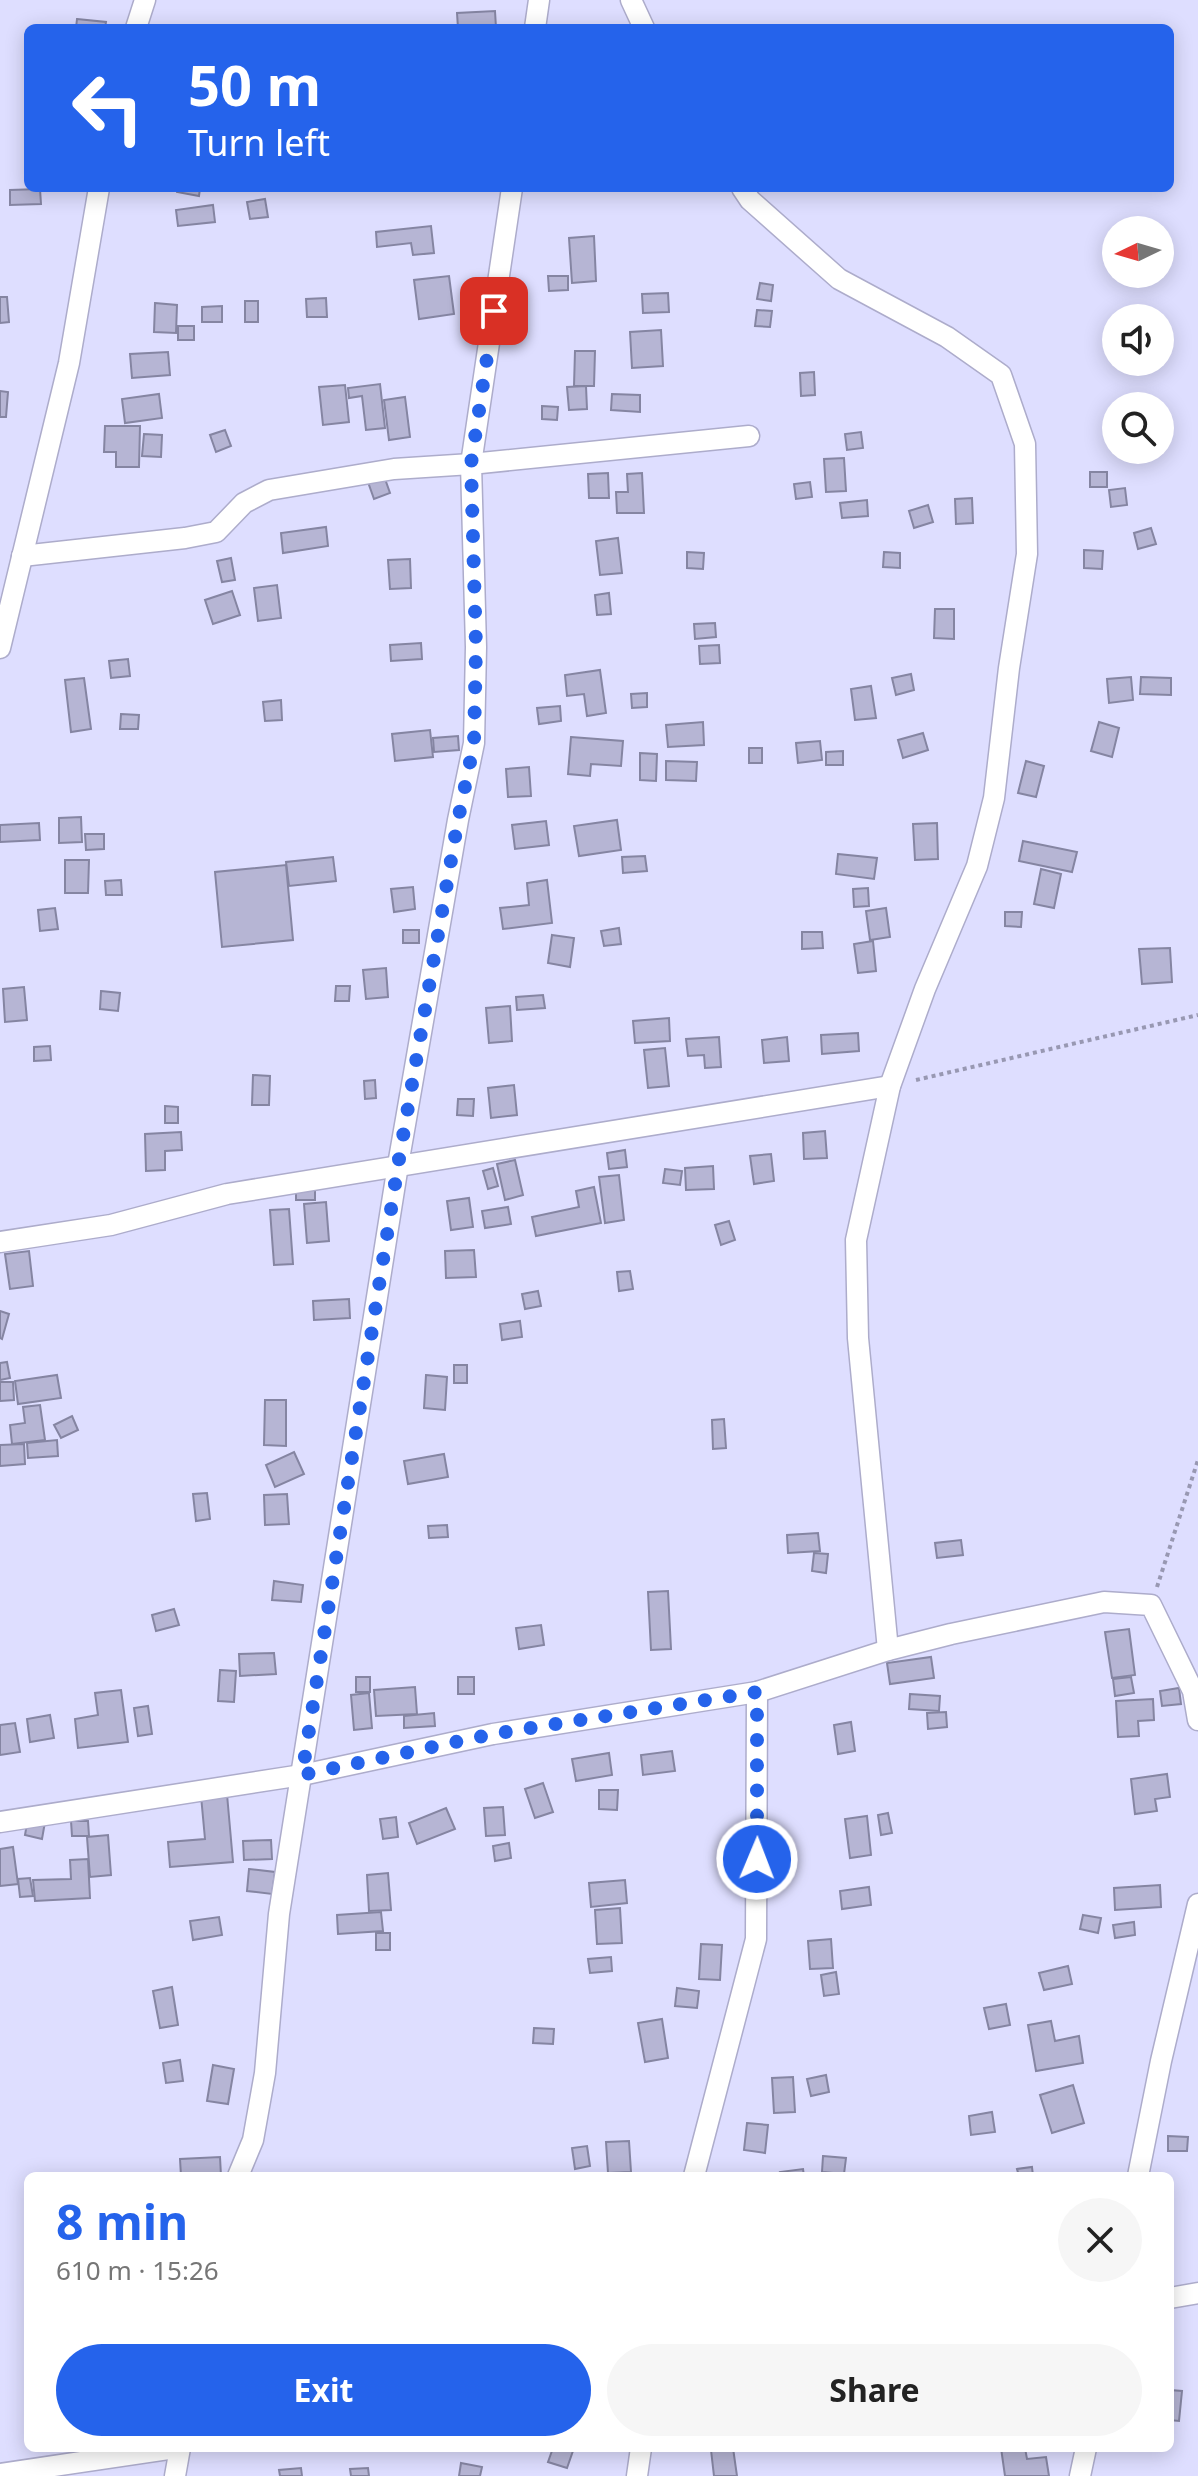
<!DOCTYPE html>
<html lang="en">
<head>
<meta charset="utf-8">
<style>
  :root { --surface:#fff; --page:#f6f6f6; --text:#222; --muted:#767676; --accent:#2563eb }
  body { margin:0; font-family:"Noto Sans",sans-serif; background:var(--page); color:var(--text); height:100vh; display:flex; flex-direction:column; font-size:30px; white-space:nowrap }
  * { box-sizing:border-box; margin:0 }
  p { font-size:26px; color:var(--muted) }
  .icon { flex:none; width:44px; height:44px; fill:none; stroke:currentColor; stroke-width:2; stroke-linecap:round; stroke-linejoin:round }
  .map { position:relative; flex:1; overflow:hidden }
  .side { position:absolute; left:24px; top:2172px; width:1150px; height:280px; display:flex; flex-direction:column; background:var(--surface); border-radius:12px; box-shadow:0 4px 20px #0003 }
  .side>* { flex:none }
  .guide { position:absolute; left:24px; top:24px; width:1150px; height:168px; border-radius:12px; box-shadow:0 4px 20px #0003; background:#2563eb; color:#fff; overflow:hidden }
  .needle { width:52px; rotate:265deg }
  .tools { position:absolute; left:1102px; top:216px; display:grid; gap:16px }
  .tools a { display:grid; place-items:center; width:72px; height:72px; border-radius:50%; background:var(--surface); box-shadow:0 4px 20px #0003; font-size:40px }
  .pin { position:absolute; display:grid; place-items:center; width:68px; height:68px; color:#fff; margin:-34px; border-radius:16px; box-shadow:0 4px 12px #0006 }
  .me { position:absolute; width:88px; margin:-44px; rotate:1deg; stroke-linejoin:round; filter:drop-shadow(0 0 6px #0008) }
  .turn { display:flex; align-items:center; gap:28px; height:168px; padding:0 32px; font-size:36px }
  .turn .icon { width:104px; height:104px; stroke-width:2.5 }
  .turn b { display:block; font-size:56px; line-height:68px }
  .round { display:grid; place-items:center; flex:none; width:84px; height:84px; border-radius:42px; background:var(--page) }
  .head { display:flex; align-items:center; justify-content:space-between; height:136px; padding:0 32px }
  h1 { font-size:48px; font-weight:700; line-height:60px; color:var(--accent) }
  .button { display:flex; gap:16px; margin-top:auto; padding:16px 32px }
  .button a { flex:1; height:92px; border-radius:48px; background:var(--accent); color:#fff; font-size:32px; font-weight:700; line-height:92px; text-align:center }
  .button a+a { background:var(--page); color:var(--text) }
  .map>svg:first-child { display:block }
  .building { fill:#b6b5d4; stroke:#8585a2; stroke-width:2 }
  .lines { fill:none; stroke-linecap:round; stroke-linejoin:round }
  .minor-casing { stroke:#adaccb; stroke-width:23 }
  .path { stroke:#9898b2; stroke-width:4; stroke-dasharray:4 4; stroke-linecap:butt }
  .minor { stroke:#fff; stroke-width:20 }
  .route { stroke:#2563eb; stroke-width:14; stroke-dasharray:0 25.2 }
</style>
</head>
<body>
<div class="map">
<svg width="1198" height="2476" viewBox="0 0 1198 2476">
  <rect width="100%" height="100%" fill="#dedeff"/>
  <g class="building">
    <path d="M495,11L496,28H458L457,13Z"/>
    <path d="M77,19L106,22L105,28H76Z"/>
    <path d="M177,188H200L199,196L177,192Z"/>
    <path d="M40,189L41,204L10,205V190Z"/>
    <path d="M265,199L268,217L250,219L247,202Z"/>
    <path d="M213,205L215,222L178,226L176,210Z"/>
    <path d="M431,226L434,253L413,255L411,243L377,247L376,232Z"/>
    <path d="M594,236L596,281L572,283L569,238Z"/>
    <path d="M449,276L454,314L419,319L414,280Z"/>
    <path d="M548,276H568V290L549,291Z"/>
    <path d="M760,283L773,285L771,301L757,299Z"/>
    <path d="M668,293L669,312L643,313L642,294Z"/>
    <path d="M0,297H7L9,322L0,323Z"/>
    <path d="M326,298L327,317H307L306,299Z"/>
    <rect x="245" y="301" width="13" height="21"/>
    <path d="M155,303L177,305L176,333L154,332Z"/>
    <path d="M222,306V322H202V307Z"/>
    <path d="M757,310L772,311L770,327L755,326Z"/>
    <rect x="178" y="326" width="16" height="14"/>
    <path d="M661,330L663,366L632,368L630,332Z"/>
    <path d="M575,351H595L594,386H574Z"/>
    <path d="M168,352L170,375L132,378L130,354Z"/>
    <path d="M814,372L815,395L801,396L800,373Z"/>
    <path d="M380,384L385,428L366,430L362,396L349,398L348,388Z"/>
    <path d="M345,385L349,422L323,425L319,387Z"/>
    <path d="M586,386L587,409L569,410L567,387Z"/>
    <path d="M0,391L8,392L6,417H0Z"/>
    <path d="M159,394L162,418L125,423L122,399Z"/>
    <path d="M612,394L640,395V412L611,410Z"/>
    <path d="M405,397L410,437L389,440L384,400Z"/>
    <path d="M542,406L558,407L557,420L542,419Z"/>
    <path d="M105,426H140L139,467H116V452H104Z"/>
    <path d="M225,430L231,446L216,452L210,435Z"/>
    <path d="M861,432L863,448L847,450L845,434Z"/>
    <path d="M144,434L162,435L161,457L142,456Z"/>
    <path d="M844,458L846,491L826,492L824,459Z"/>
    <rect x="1090" y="472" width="17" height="15"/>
    <path d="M608,473L609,498H589L588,474Z"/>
    <path d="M642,473L644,513H617L616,492H628L627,474Z"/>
    <path d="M384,476L390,493L374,499L368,482Z"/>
    <path d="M810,482L812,497L796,499L794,484Z"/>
    <path d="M1125,488L1127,505L1111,507L1109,490Z"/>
    <path d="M972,498L973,523L956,524L955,499Z"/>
    <path d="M867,500L868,516L842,518L840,503Z"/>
    <path d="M928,505L933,522L914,528L909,511Z"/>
    <path d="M326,527L328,546L283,553L281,533Z"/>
    <path d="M1151,528L1156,544L1138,549L1134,533Z"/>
    <path d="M618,538L622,573L600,575L596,541Z"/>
    <path d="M1084,550L1103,551L1102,569L1084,568Z"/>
    <path d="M687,552L704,553L703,569L687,568Z"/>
    <path d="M884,552L900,553V568L883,567Z"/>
    <path d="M231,558L235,580L222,582L217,561Z"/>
    <path d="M410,559L411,588L390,589L388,560Z"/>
    <path d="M277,585L281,618L258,621L254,588Z"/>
    <path d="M232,591L240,615L213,624L205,600Z"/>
    <path d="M609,593L611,614L597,615L595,595Z"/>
    <path d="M935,609H954V639L934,638Z"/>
    <path d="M715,623L716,637L695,639L694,624Z"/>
    <path d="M421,643L422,659L391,661L390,645Z"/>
    <path d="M719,645L720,663L700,664L699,646Z"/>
    <path d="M128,659L130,676L111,678L109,661Z"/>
    <path d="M600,670L606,713L587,716L584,694L567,696L565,675Z"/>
    <path d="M911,674L914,690L896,695L892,678Z"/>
    <path d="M1131,677L1133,700L1109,703L1107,679Z"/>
    <path d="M1141,677L1171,678V695L1140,694Z"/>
    <path d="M84,678L91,729L71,732L65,680Z"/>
    <path d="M871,686L876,718L855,720L851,689Z"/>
    <path d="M647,693V707L632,708L631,694Z"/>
    <path d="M281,700L282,720L265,721L263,702Z"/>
    <path d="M560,706L561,721L539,724L537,708Z"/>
    <path d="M121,714L139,715L138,729H120Z"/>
    <path d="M703,722L704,745L668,747L666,725Z"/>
    <path d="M1099,722L1119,728L1112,757L1091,751Z"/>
    <path d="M430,730L433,757L395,761L392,734Z"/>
    <path d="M923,733L928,750L903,758L898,740Z"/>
    <path d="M458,736L459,750L434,752L433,738Z"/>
    <path d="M571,737L623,741L621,766L591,764L590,776L568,774Z"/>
    <path d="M820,741L822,760L798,763L796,743Z"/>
    <rect x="749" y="748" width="13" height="15"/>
    <path d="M843,751V765H826V752Z"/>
    <path d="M640,753L657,754L656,781L640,780Z"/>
    <path d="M666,761L697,762L696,781L666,780Z"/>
    <path d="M1026,761L1044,766L1036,797L1018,793Z"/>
    <path d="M529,767L531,796L508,797L506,769Z"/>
    <path d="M81,817L82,842L59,843V818Z"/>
    <path d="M617,820L621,850L579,856L574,826Z"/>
    <path d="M546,821L549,845L515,849L512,825Z"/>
    <path d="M39,823L40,840L0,842V825Z"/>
    <path d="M937,823L938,859L915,860L913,824Z"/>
    <path d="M85,834H104V849L86,850Z"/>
    <path d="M1023,841L1077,852L1072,872L1019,861Z"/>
    <path d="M838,854L877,858L874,879L836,874Z"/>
    <path d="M645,856L647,871L623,873L622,857Z"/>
    <path d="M333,857L336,881L289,886L286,862Z"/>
    <path d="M65,860H89L88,893H65Z"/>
    <path d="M286,865L293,940L222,947L215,872Z"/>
    <path d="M1041,869L1061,874L1054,908L1034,904Z"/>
    <path d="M121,880L122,895H106L105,881Z"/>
    <path d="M547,880L552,923L503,929L500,908L529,905L527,883Z"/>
    <path d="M413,887L415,909L394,912L391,889Z"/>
    <path d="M868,888L869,906L854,907L853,889Z"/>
    <path d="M55,908L58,929L40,931L38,910Z"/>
    <path d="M886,908L890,937L870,940L866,911Z"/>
    <path d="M1005,912H1022L1021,927L1005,926Z"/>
    <path d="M619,928L621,944L604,946L601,931Z"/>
    <rect x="403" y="930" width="16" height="13"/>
    <path d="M802,932H822L823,948L802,949Z"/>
    <path d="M552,935L574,938L570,967L548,963Z"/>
    <path d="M873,941L876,971L858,973L854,944Z"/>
    <path d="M1170,948L1172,982L1142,984L1139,949Z"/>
    <path d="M386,968L388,997L366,999L363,970Z"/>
    <path d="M336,986H350L349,1001H335Z"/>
    <path d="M24,987L27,1020L5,1022L3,989Z"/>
    <path d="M101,991L120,993L118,1011L100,1009Z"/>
    <path d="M543,995L545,1008L517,1010L516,997Z"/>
    <path d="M510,1006L512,1041L489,1043L486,1008Z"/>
    <path d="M669,1018L670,1041L635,1043L633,1021Z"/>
    <path d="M858,1033L859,1051L822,1054L821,1035Z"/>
    <path d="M719,1037L721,1067L705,1068L704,1055L688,1056L686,1039Z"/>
    <path d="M787,1037L789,1061L764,1063L762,1040Z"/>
    <path d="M50,1046L51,1060L34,1061V1047Z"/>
    <path d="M665,1048L669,1086L648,1088L644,1050Z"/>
    <path d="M253,1075L270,1076L269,1105H252Z"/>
    <path d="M375,1080L376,1098L365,1099L364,1081Z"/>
    <path d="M514,1085L517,1115L491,1118L488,1088Z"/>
    <path d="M458,1099H474L473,1116L457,1115Z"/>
    <path d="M165,1106L178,1107V1123H165Z"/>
    <path d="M825,1131L827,1158L804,1159L803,1133Z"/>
    <path d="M181,1132L182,1150L165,1151V1170L146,1171L145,1134Z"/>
    <path d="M625,1150L627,1167L609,1169L607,1153Z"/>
    <path d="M771,1154L774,1181L754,1184L750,1156Z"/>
    <path d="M515,1160L523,1195L505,1200L497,1164Z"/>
    <path d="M713,1166L714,1189L686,1190L685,1168Z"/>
    <path d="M493,1168L498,1186L488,1189L483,1171Z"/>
    <path d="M665,1169L682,1171L680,1185L663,1183Z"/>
    <path d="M619,1175L624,1220L605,1223L599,1177Z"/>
    <rect x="296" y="1185" width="19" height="15"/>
    <path d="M594,1187L601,1223L536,1236L532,1217L579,1207L576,1191Z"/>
    <path d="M469,1198L473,1227L451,1230L447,1201Z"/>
    <path d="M326,1202L329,1241L307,1243L304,1204Z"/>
    <path d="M508,1207L511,1224L485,1228L482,1211Z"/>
    <path d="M289,1209L293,1264L274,1265L270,1210Z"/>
    <path d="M729,1221L735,1240L721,1245L715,1225Z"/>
    <path d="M474,1250L476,1277L446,1278L445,1251Z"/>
    <path d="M29,1251L33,1286L10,1289L5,1254Z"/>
    <path d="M630,1271L633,1289L619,1291L617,1272Z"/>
    <path d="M538,1291L541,1306L525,1309L522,1294Z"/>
    <path d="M349,1299L350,1318L314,1320L313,1301Z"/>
    <path d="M0,1311L9,1314L2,1339L0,1338Z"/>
    <path d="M520,1321L522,1337L502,1340L500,1324Z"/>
    <path d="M7,1362L10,1378L0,1380V1363Z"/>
    <rect x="454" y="1365" width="13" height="18"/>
    <path d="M57,1375L61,1398L18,1404L15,1381Z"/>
    <path d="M426,1375L447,1377L445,1410L424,1408Z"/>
    <path d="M0,1382H13L14,1400L0,1401Z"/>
    <path d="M265,1400H286V1446L264,1445Z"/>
    <path d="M40,1405L45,1440L12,1444L10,1425L25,1423L23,1407Z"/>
    <path d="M72,1416L78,1430L61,1438L54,1425Z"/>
    <path d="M724,1419L726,1448L713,1449L712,1420Z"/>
    <path d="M57,1440L58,1456L28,1458L27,1443Z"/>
    <path d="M24,1444L25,1464L0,1466V1445Z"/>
    <path d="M294,1452L304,1474L275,1487L266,1465Z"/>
    <path d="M444,1454L448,1477L408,1484L404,1461Z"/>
    <path d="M207,1493L210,1519L196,1521L193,1494Z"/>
    <path d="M287,1494L289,1524L265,1525L264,1495Z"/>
    <path d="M447,1525L448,1537L429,1538L428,1526Z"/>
    <path d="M818,1533L820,1551L788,1553L787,1535Z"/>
    <path d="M961,1540L963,1555L937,1558L935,1543Z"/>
    <path d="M814,1553L828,1554L826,1573L812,1571Z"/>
    <path d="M274,1581L303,1585L301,1602L272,1600Z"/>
    <path d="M668,1591L671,1649L651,1650L648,1592Z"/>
    <path d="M174,1609L179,1625L156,1631L152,1615Z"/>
    <path d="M541,1625L544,1645L519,1649L516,1628Z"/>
    <path d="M1129,1629L1135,1675L1112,1678L1105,1632Z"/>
    <path d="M274,1653L276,1674L240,1676L239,1654Z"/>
    <path d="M931,1657L934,1678L890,1684L887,1663Z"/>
    <path d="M220,1670L236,1671L234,1702L218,1701Z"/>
    <rect x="356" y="1677" width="14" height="15"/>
    <rect x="458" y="1677" width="16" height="17"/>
    <path d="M1131,1677L1134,1693L1115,1696L1113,1679Z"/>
    <path d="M415,1687L417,1714L376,1716L374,1690Z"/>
    <path d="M1179,1688L1181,1704L1162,1706L1160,1691Z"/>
    <path d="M121,1690L128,1742L78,1748L75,1719L98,1715L95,1693Z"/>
    <path d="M369,1693L372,1728L354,1730L351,1695Z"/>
    <path d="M910,1694L940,1696L939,1711L909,1709Z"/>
    <path d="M1153,1699L1154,1720L1138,1721L1139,1736L1118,1737L1116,1701Z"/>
    <path d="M148,1706L152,1734L138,1736L134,1708Z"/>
    <path d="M946,1712L947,1727L928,1729L927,1713Z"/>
    <path d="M434,1713L435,1726L404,1728V1716Z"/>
    <path d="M50,1715L54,1738L30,1742L27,1719Z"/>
    <path d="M851,1722L855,1751L838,1754L834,1725Z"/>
    <path d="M15,1723L20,1752L0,1755V1725Z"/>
    <path d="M672,1751L675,1771L643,1775L641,1755Z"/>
    <path d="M609,1753L612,1775L576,1781L572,1759Z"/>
    <path d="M1167,1774L1170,1797L1155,1799L1157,1811L1135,1814L1131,1779Z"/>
    <path d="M226,1783L233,1862L170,1867L168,1842L205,1839L200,1785Z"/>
    <path d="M543,1783L553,1812L535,1818L525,1789Z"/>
    <path d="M599,1790H618L617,1810L599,1809Z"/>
    <path d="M503,1807L505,1835L486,1836L484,1808Z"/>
    <path d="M446,1808L455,1829L417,1844L409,1823Z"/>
    <path d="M888,1813L892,1833L881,1835L878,1815Z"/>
    <path d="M867,1816L871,1855L850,1858L845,1819Z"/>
    <path d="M396,1817L398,1837L383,1839L380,1819Z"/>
    <path d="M28,1818L45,1822L42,1839L25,1835Z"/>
    <path d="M71,1821H88L89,1836H72Z"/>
    <path d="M108,1835L111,1875L90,1877L87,1837Z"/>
    <path d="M271,1840L272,1859L244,1860L243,1841Z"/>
    <path d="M509,1843L511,1858L495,1861L493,1846Z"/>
    <path d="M13,1847L18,1884L0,1886V1849Z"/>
    <path d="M88,1859L90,1898L35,1901L33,1880L71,1879L70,1860Z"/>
    <path d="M249,1869L275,1872L272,1894L247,1891Z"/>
    <path d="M388,1873L391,1910L369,1911L367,1875Z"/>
    <path d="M30,1878L33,1896L20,1897L18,1879Z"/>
    <path d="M625,1880L627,1903L591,1907L589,1883Z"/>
    <path d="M1160,1885L1161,1907L1115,1910L1114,1888Z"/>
    <path d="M869,1887L871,1905L842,1909L840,1891Z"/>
    <path d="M620,1908L622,1943L597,1944L595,1910Z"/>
    <path d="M381,1912L383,1931L338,1934L337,1915Z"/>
    <path d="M1083,1915L1101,1918L1098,1933L1080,1929Z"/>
    <path d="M219,1917L222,1935L193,1940L190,1921Z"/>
    <path d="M1134,1922L1135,1935L1115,1938L1113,1925Z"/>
    <rect x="376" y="1933" width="14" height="17"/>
    <path d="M831,1939L833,1968L810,1969L808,1941Z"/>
    <path d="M701,1944L722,1945L720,1980L699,1979Z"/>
    <path d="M611,1957L612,1971L590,1973L588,1959Z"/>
    <path d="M1068,1966L1072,1984L1044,1990L1039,1973Z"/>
    <path d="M836,1972L839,1994L824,1996L821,1975Z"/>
    <path d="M172,1987L178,2025L160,2028L153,1991Z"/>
    <path d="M677,1988L699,1991L697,2008L675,2006Z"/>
    <path d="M1006,2004L1010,2025L989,2029L984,2008Z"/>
    <path d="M662,2019L668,2058L645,2062L638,2023Z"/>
    <path d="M1051,2021L1055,2041L1079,2036L1083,2063L1036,2071L1028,2025Z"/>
    <path d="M534,2028L554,2029L553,2044L533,2043Z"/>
    <path d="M180,2060L183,2081L166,2083L163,2063Z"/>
    <path d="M213,2065L234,2069L228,2104L207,2101Z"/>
    <path d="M826,2075L829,2092L811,2096L807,2079Z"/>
    <path d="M793,2077L795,2112L774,2113L772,2078Z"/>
    <path d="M1073,2085L1084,2123L1052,2133L1040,2095Z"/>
    <path d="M992,2112L995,2132L971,2135L969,2116Z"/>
    <path d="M747,2123L768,2125L765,2153L744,2150Z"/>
    <path d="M1168,2136L1188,2137L1187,2151H1168Z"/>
    <path d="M629,2141L631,2172L608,2173L606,2142Z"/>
    <path d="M587,2146L590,2166L575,2169L572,2148Z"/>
    <path d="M823,2156L846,2158L844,2174L822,2172Z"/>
    <path d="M220,2157L221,2176H181L180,2159Z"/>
    <path d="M1032,2167L1033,2176H1019L1017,2169Z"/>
    <path d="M803,2169L804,2176H781L780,2172Z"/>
    <path d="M1170,2390L1182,2391L1179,2421L1170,2420Z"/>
    <path d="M553,2448H574L567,2468L548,2462Z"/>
    <path d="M733,2448L737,2476H714L711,2450Z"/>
    <path d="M1001,2448H1025L1027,2459L1046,2457L1049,2476H1005Z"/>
    <path d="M461,2463L482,2467L480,2476H459Z"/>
    <path d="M301,2468L302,2476H280L279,2470Z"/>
    <path d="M368,2468L369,2476H351L350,2469Z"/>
  </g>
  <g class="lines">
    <defs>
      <g id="minor">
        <path d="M631,0L644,28"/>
        <path d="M136,28L145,0"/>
        <path d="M535,28L539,0"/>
        <path d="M742,188L750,200L839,279L947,337L1001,375L1025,444L1027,554L1009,668L994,798L977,866L925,989L890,1086L856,1240L858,1338L888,1650"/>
        <path d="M22,556L185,538L216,532L244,503L269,490L394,469L471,464L749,436"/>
        <path d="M0,648L69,363L99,188"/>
        <path d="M0,1242L111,1225L227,1194L890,1086"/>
        <path d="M0,1822L302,1775L493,1734L757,1692L888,1650L951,1634L1104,1602L1151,1605L1193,1691L1198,1720"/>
        <path d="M238,2176L253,2140L265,2073L279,1914L398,1165L458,820L474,743L476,647L471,464L512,188"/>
        <path d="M694,2176L756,1939L757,1692"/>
        <path d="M1138,2176L1161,2061L1198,1904"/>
        <path d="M1170,2298L1198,2293"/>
        <path d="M0,2474L175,2448"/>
        <path d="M175,2476L180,2448"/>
        <path d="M637,2476L641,2448"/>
        <path d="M1080,2476L1086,2448"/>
      </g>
    </defs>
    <use href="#minor" class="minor-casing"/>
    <g class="path">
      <path d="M916,1080L1198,1015"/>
      <path d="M1157,1587L1198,1460"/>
    </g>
    <use href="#minor" class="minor"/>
  </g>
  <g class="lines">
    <path class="route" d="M494,311L471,464L476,647L474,743L458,820L398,1165L302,1775L493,1734L757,1692V1859"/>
  </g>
</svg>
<div class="tools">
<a><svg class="needle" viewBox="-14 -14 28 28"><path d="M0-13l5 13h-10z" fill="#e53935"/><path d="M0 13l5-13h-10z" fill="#767676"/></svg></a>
<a><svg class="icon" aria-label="sound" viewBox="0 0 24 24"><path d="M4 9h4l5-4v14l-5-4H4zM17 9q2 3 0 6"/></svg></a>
<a><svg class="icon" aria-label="search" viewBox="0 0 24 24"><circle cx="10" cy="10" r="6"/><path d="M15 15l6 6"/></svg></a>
</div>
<div class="pin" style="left:494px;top:311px;background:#d93025"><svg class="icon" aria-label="arrive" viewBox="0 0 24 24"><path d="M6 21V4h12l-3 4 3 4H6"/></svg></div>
<svg class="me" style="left:757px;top:1859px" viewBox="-20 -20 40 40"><circle r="17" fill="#2563eb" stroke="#fff" stroke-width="3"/><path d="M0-11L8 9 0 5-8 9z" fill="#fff"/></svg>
<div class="guide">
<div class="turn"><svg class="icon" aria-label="left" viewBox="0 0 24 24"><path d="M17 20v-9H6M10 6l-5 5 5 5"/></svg><div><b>50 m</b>Turn left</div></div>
</div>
<section class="side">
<div class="head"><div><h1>8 min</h1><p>610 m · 15:26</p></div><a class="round"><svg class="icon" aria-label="close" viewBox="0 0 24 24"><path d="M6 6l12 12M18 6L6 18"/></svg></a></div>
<div class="button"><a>Exit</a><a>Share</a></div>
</section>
</div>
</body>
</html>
